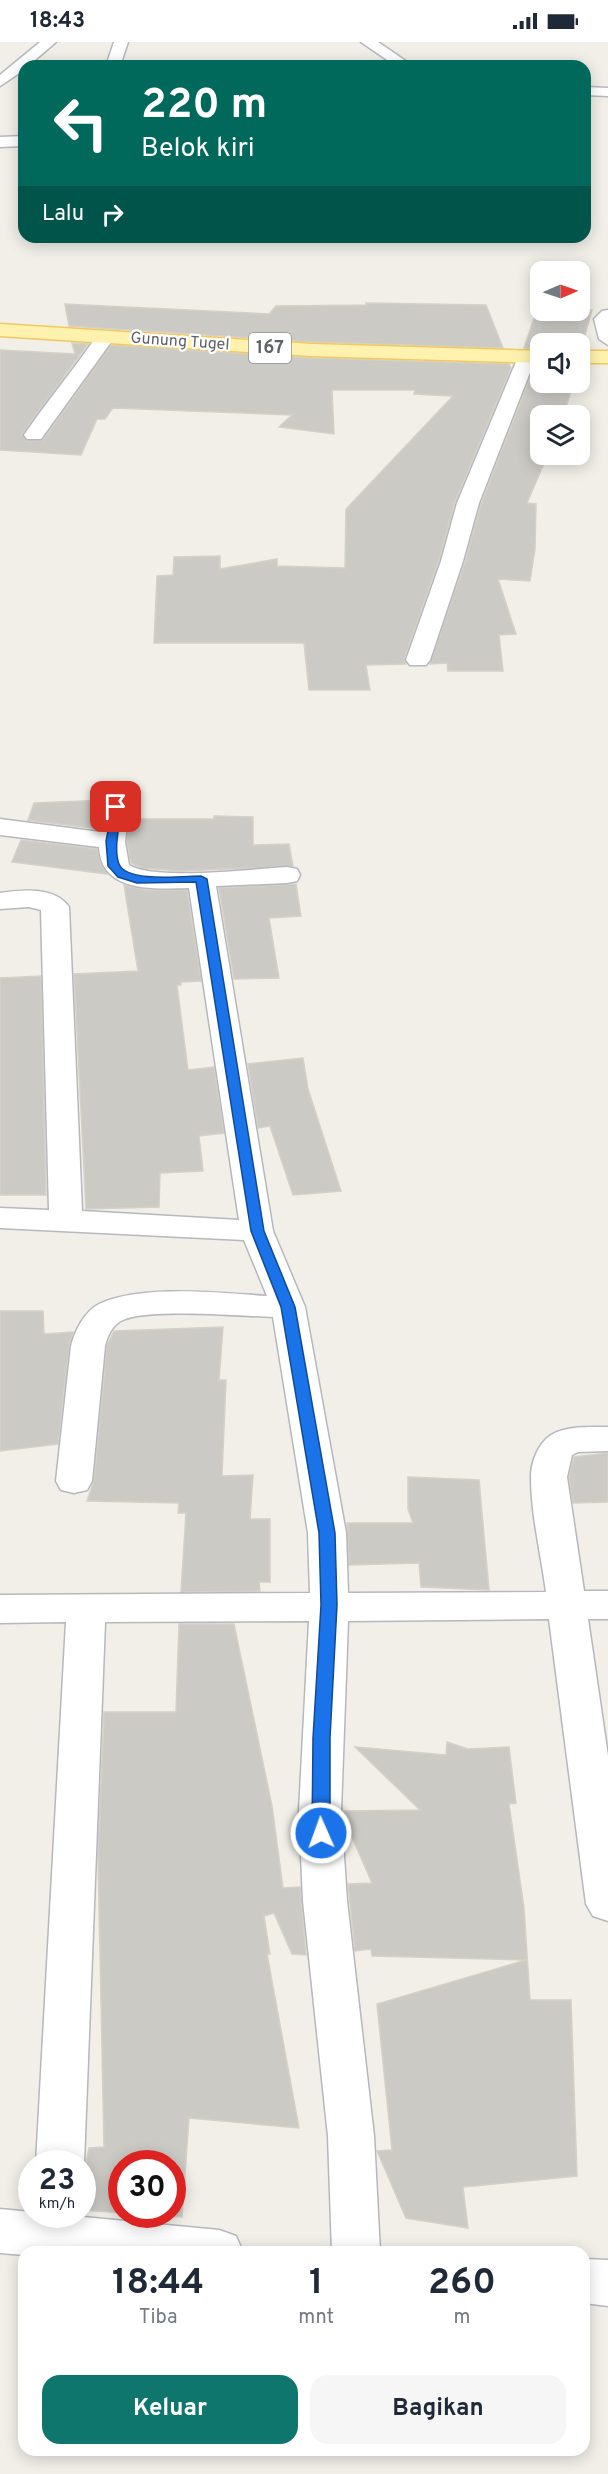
<!DOCTYPE html>
<html lang="id">
<head>
<meta charset="utf-8">
<style>
  :root { --surface:#fff; --page:#f6f6f7; --text:#1f2937; --muted:#747a83; --accent:#0f766e }
  body { margin:0; font-family:Overpass,sans-serif; background:var(--page); color:var(--text); height:100vh; display:flex; flex-direction:column; font-size:22px; white-space:nowrap }
  * { box-sizing:border-box; margin:0 }
  p { font-size:20px; color:var(--muted) }
  .icon { flex:none; width:33px; height:33px; fill:none; stroke:currentColor; stroke-width:2; stroke-linecap:round; stroke-linejoin:round }
  .map { position:relative; flex:1; overflow:hidden }
  .side { position:absolute; left:18px; top:2204px; width:572px; height:210px; display:flex; flex-direction:column; background:var(--surface); border-radius:18px; box-shadow:0 3px 15px #0003 }
  .side>* { flex:none }
  .guide { position:absolute; left:18px; top:18px; width:573px; height:183px; border-radius:18px; box-shadow:0 3px 15px #0003; background:#00695c; color:#fff; overflow:hidden }
  .needle { width:39px; rotate:88deg }
  .buttons { position:absolute; left:530px; top:219px; display:grid; gap:12px }
  .buttons a { display:grid; place-items:center; width:60px; height:60px; border-radius:12px; background:var(--surface); box-shadow:0 3px 15px #0003; font-size:30px }
  .speed { position:absolute; left:18px; top:2108px; display:flex; gap:12px; font-size:30px; font-weight:700; text-align:center }
  .speed>* { display:grid; place-content:center; width:78px; height:78px; border-radius:50%; background:var(--surface); box-shadow:0 3px 15px #0003; line-height:1 }
  .speed small { font-size:15px; font-weight:400 }
  .speed .limit { border:9px solid #d22; background:#fff; color:#111 }
  .pin { position:absolute; display:grid; place-items:center; width:51px; height:51px; color:#fff; margin:-26px; border-radius:12px; box-shadow:0 3px 9px #0006 }
  .me { position:absolute; width:66px; margin:-33px; rotate:358deg; stroke-linejoin:round; filter:drop-shadow(0 0 4px #0008) }
  .turn { display:flex; align-items:center; gap:21px; height:126px; padding:0 24px; font-size:27px }
  .turn .icon { width:78px; height:78px; stroke-width:2.5 }
  .turn b { display:block; font-size:42px; line-height:51px }
  .then { display:flex; align-items:center; height:57px; padding:0 24px; background:#0003; gap:12px; font-size:22px }
  .eta { display:flex; justify-content:space-evenly; align-items:center; height:102px; text-align:center }
  .eta b { font-size:36px; font-weight:700; line-height:42px }
  .action { display:flex; gap:12px; margin-top:auto; padding:12px 24px }
  .action a { flex:1; height:69px; border-radius:18px; background:var(--accent); color:#fff; font-size:24px; font-weight:700; line-height:69px; text-align:center }
  .action a+a { background:var(--page); color:var(--text) }
  .status { display:flex; justify-content:space-between; align-items:center; height:42px; padding:0 30px; background:var(--surface); direction:ltr }
  .status svg { height:16px; fill:currentColor }
  .map>svg:first-child { display:block }
  .building { fill:#cccac5; stroke:#d6d1c6; stroke-width:1.5 }
  .lines { fill:none; stroke-linecap:round; stroke-linejoin:round }
  .minor-casing { stroke:#b5b8bc; stroke-width:3 }
  .major-casing { stroke:#f2c960; stroke-width:3 }
  .minor { fill:#fff; fill-rule:evenodd }
  .major { fill:#fff2af; fill-rule:evenodd }
  .route { fill:#1a73e8; stroke:#114b97; stroke-width:1.5 }
  .labels { text-anchor:middle; dominant-baseline:central; stroke-width:4.5; stroke-linejoin:round; paint-order:stroke }
  .far-street-label { font-size:16px; fill:#5f6368; stroke:#fff }
  .shield { fill:#fff; stroke:#8f9295; stroke-width:1.5 }
  .shield-label { font-size:18px; font-weight:bold; fill:#5f6368 }
</style>
</head>
<body>
<div class="status"><b>18:43</b><svg viewBox="0 0 49 12"><path d="M0 12V9h3v3zM5 12V6h3v6zM10 12V3h3v9zM15 12V0h3v12zM26 1h20v11H26zM47 4h2v5h-2z"/></svg></div>
<div class="map">
<svg width="608" height="2432" viewBox="0 0 608 2432">
  <rect width="100%" height="100%" fill="#f1efe8"/>
  <g class="building">
    <path d="M366,261L486,263L503,306L312,300L69,284L65,262L269,272L276,264L367,263Z"/>
    <path d="M538,264L540,268H592L581,307H579V302H540V307L524,306Z"/>
    <path d="M72,301L88,302L22,392L27,399L43,398L111,303L312,316L509,322L511,326L455,460L439,518L404,617L406,622L366,623L370,648H309L304,601H154L157,534L173,533L174,515L220,514V527L277,517V524L345,526L346,467L453,354L414,352L415,348H332L334,392L279,385L292,373L113,366L105,377H97L81,413L0,408V308L75,312Z"/>
    <path d="M535,323H540V340H573L564,374H540V412H548L527,461L536,462L535,507L530,539L498,537L516,592L499,593L503,629H448L447,621L430,622L465,520L481,462Z"/>
    <path d="M106,758L101,765L98,787L28,778L34,761Z"/>
    <path d="M214,774L253,775V803L289,802L293,824L181,829L142,826L131,821L127,800L130,777H214Z"/>
    <path d="M21,798L97,807L100,820L107,832L12,820Z"/>
    <path d="M296,842L301,874L269,876L279,936L234,937L219,846Z"/>
    <path d="M124,843L146,848H187L201,939L181,940V943H177L188,1028L214,1025L224,1091L199,1094L203,1129L160,1131L159,1165L86,1167L74,932L138,929Z"/>
    <path d="M41,934L46,1153H0V936Z"/>
    <path d="M303,1016L308,1047L341,1149L293,1153L270,1084L258,1086L248,1022Z"/>
    <path d="M0,1269H43L44,1292L73,1290L69,1304L58,1402L0,1409Z"/>
    <path d="M223,1285L219,1338H226L222,1434L253,1433L250,1477H270V1540H259L260,1549L181,1550L186,1471H178L179,1461L87,1459L94,1439L107,1304L114,1289Z"/>
    <path d="M608,1411V1460L573,1461L569,1435L574,1415Z"/>
    <path d="M408,1435L479,1438L489,1548L421,1545L419,1521L349,1523L347,1481H413L408,1467Z"/>
    <path d="M179,1582H234L272,1764L283,1846L300,1845L306,1913L292,1912L274,1871L264,1874L270,1912H267L299,2086L189,2076L182,2175L141,2172H172V2121H122V2171L82,2168V2126L86,2121L89,2106L104,2105L98,1814L104,1670H176Z"/>
    <path d="M447,1700L468,1707L509,1705L516,1761L509,1762L524,1866L530,1958H571L577,2134L463,2145L468,2186L406,2176L377,2109L392,2108L377,1962L526,1918L372,1914L371,1907L355,1909L348,1842L372,1841L344,1777L343,1769L420,1768L355,1705L446,1713Z"/>
  </g>
  <g class="lines">
    <defs>
      <g id="minor">
        <path d="M40,0H56L28,24H24V28L0,44V33Z"/>
        <path d="M114,0H128L120,24H106Z"/>
        <path d="M361,0H378L413,24H396Z"/>
        <path d="M585,45L608,46V54L585,53Z"/>
        <path d="M24,94V104L0,105V95Z"/>
        <path d="M608,268V303L599,297L594,277L602,269Z"/>
        <path d="M105,290L114,296L41,397H27L24,393C48,358 75,326 98,292Z"/>
        <path d="M527,309L536,315L479,461L463,519L430,618L426,623H410L406,618L441,519L457,461L518,315Z"/>
        <path d="M116,757L125,760L129,765L125,800L129,823C155,839 252,827 287,825L297,827L300,833L297,839L287,841L216,844L273,1189L305,1265L346,1491L348,1551L546,1550C541,1512 531,1473 531,1435C531,1422 536,1407 546,1397C560,1383 589,1385 608,1385V1409L578,1410L572,1413L567,1435L584,1549H608V1577H588L608,1714V1879L593,1874L586,1862L549,1577L348,1579L341,1769L347,1859L374,2094L380,2210H332L328,2094L303,1859L299,1769L309,1579L105,1580L84,2121L82,2123V2121H36L66,1580L0,1581V1553L310,1551L308,1491L273,1275C242,1274 147,1266 123,1278C112,1283 108,1293 105,1304L92,1439L87,1448L74,1451L61,1448L56,1439L71,1304C75,1289 84,1270 99,1262C143,1242 218,1251 267,1254L244,1198L0,1186V1166L49,1168L41,868L29,865L0,867V851C22,848 54,844 69,865L82,1169L239,1178L189,846C154,847 101,851 99,805L0,793V777L100,790L103,765L107,760Z"/>
        <path d="M0,2167L219,2188L236,2194L243,2210H24V2213L0,2211Z"/>
        <path d="M584,2217L608,2218V2264L584,2261Z"/>
      </g>
      <g id="major">
        <path d="M0,282L312,302L540,309V321L312,314L0,294Z"/>
        <rect x="579" y="309" width="29" height="12"/>
      </g>
    </defs>
    <use href="#minor" class="minor-casing"/>
    <use href="#major" class="major-casing"/>
    <use href="#minor" class="minor"/>
    <use href="#major" class="major"/>
  </g>
  <path class="route" d="M113,763L122,765C120,782 113,806 119,822C126,841 184,834 201,834L207,837L264,1189L295,1265L335,1491L337,1563L330,1696V1791L327,1796H315L312,1791L313,1696L321,1563L319,1491L281,1265L251,1189L196,840L137,841L118,835L108,824L106,799Z"/>
  <g class="labels">
    <g class="far-street-label">
      <text transform="translate(180 300) rotate(4)">Gunung Tugel</text>
    </g>
    <rect class="shield" x="249" y="291" width="42" height="30" rx="4.5"/>
    <g class="shield-label">
      <text x="270" y="306">167</text>
    </g>
  </g>
</svg>
<div class="buttons">
<a><svg class="needle" viewBox="-14 -14 28 28"><path d="M0-13l5 13h-10z" fill="#e53935"/><path d="M0 13l5-13h-10z" fill="#747a83"/></svg></a>
<a><svg class="icon" aria-label="sound" viewBox="0 0 24 24"><path d="M4 9h4l5-4v14l-5-4H4zM17 9q2 3 0 6"/></svg></a>
<a><svg class="icon" aria-label="layers" viewBox="0 0 24 24"><path d="M12 4l9 5-9 5-9-5zM3 14l9 5 9-5"/></svg></a>
</div>
<div class="speed"><div>23<small>km/h</small></div><div class="limit">30</div></div>
<div class="pin" style="left:116px;top:765px;background:#d93025"><svg class="icon" aria-label="arrive" viewBox="0 0 24 24"><path d="M6 21V4h12l-3 4 3 4H6"/></svg></div>
<svg class="me" style="left:321px;top:1791px" viewBox="-20 -20 40 40"><circle r="17" fill="#1a73e8" stroke="#fff" stroke-width="3"/><path d="M0-11L8 9 0 5-8 9z" fill="#fff"/></svg>
<div class="guide">
<div class="turn"><svg class="icon" aria-label="left" viewBox="0 0 24 24"><path d="M17 20v-9H6M10 6l-5 5 5 5"/></svg><div><b>220 m</b>Belok kiri</div></div>
<div class="then">Lalu<svg class="icon" aria-label="right" viewBox="0 0 24 24"><path d="M7 20v-9h11M14 6l5 5-5 5"/></svg></div>
</div>
<section class="side">
<div class="eta">
<div><b>18:44</b><p>Tiba</p></div>
<div><b>1</b><p>mnt</p></div>
<div><b>260</b><p>m</p></div>
</div>
<div class="action"><a>Keluar</a><a>Bagikan</a></div>
</section>
</div>
</body>
</html>
